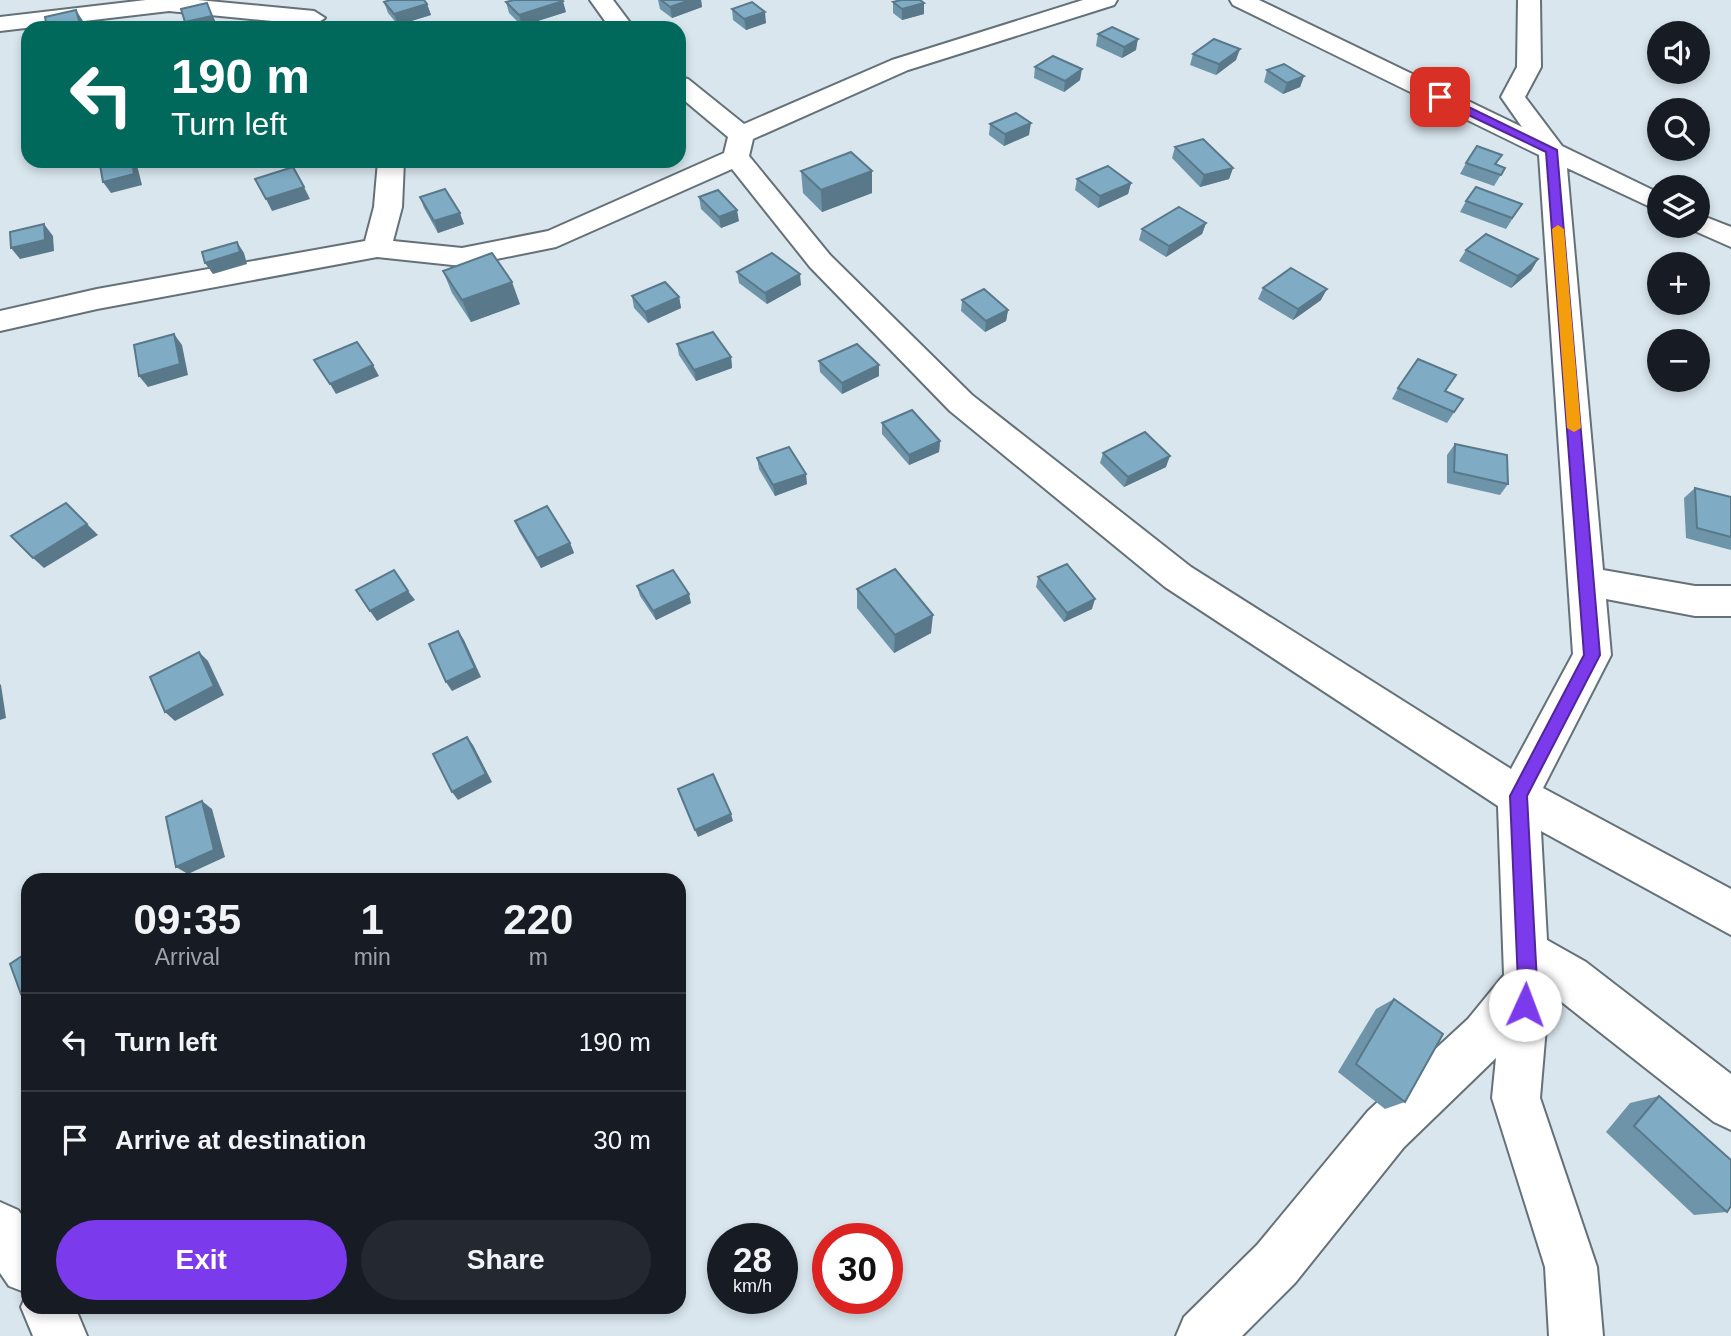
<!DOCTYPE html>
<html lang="en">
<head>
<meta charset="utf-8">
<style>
  :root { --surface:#171b24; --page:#242831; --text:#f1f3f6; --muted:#9ea1a6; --line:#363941; --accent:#7c3aed }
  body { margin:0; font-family:Arial,sans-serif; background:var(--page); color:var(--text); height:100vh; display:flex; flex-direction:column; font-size:26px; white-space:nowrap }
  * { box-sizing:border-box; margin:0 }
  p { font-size:23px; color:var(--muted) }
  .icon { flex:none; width:38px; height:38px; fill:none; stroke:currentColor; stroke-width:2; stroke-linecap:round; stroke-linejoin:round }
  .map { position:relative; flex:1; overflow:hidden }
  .details { position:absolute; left:21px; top:873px; width:665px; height:441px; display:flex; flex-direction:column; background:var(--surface); border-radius:21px; box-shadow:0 4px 10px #0003 }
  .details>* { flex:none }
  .hud { position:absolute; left:21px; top:21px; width:665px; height:147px; border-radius:21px; box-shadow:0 4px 10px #0003; background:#00695c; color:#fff; overflow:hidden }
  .controls { position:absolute; left:1647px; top:21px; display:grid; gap:14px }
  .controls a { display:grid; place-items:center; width:63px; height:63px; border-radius:50%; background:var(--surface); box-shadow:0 4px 10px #0003; font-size:35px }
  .speed { position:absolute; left:707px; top:1223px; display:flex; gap:14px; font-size:35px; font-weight:700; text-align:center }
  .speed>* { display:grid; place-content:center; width:91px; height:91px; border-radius:50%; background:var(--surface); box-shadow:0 4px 10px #0003; line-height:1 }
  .speed small { font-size:18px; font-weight:400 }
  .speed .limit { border:10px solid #d22; background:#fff; color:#111 }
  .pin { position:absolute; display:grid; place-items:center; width:60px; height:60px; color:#fff; margin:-30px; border-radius:14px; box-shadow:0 4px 10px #0006 }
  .me { position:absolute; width:77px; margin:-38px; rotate:2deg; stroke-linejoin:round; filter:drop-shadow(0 0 5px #0008) }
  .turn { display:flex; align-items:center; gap:24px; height:147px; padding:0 35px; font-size:32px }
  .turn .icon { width:91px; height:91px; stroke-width:2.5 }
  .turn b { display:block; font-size:49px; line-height:60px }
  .eta { display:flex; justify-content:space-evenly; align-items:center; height:119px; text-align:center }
  .eta b { font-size:42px; font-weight:600; line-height:49px }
  .button { display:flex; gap:14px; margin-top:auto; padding:14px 35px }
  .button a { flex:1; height:80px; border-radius:42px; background:var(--accent); color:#fff; font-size:28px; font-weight:600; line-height:80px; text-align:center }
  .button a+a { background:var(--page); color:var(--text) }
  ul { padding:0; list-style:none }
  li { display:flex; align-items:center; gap:21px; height:98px; padding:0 35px; border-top:2px solid var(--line) }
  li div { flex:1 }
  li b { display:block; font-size:26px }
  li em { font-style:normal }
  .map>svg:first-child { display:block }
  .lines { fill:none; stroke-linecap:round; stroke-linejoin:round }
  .minor-casing { stroke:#657178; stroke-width:4 }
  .minor { fill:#fff; fill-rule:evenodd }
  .wall { fill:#6d94a9 }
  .shaded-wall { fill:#597889 }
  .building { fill:#7facc4; stroke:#597889; stroke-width:2 }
  .route { fill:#7c3aed; stroke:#51269a; stroke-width:2 }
  .slow { fill:#f59e0b }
</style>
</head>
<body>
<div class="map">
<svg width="1731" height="1336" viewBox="0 0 1731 1336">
  <rect width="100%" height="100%" fill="#d9e6ee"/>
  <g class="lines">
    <defs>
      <g id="minor">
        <path d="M146,0H198L314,11L325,18L314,25L169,11L0,31V17Z"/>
        <path d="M590,0H613L634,28H610Z"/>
        <path d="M1083,0H1117L1114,5L908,70L753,139L749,156L830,255L972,395L1191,567L1511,769L1573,654L1539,155L1233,5L1230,0H1259L1522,127L1501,97L1517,67L1518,0H1540L1541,67L1525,97L1562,146L1659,193V211L1567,168L1603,570L1695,586H1731V616H1695L1606,599L1611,655L1543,788L1731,889V935L1541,831L1547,940L1586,962L1731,1074V1130L1714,1122L1549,992L1540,1098L1597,1267L1603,1336H1549L1545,1267L1492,1098L1496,1058L1404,1147L1295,1283L1242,1336H1176L1184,1317L1257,1245L1368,1111L1468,1019L1504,975L1498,806L1165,587L950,411L810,267L732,169L556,247L462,266L377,257L97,309L0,331V311L97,289L365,241L374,207L378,161H404L402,207L393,241L462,248L548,231L724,153L728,137L679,96V77L688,79L744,124L892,60Z"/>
        <path d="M1698,214L1731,227V247L1688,228L1687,226H1698Z"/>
        <path d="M0,1202L18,1210L28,1223V1307H75L87,1336H33L21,1307L27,1293L9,1286L0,1273Z"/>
      </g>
    </defs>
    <use href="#minor" class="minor-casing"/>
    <use href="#minor" class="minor"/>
  </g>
  <g class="wall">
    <path d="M658,0H701L702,7L672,18L660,9Z"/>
    <path d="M384,2L427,4L431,15L398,25L388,13Z"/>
    <path d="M506,2L566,12L522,26L509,13Z"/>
    <path d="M893,2L924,14L902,20L893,13Z"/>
    <path d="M732,9L766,23L746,30L733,20Z"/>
    <path d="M1098,34L1136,50L1122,58L1096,46Z"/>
    <path d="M1193,54L1236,60L1216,75L1190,65Z"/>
    <path d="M1035,67L1080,80L1064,92L1034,78Z"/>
    <path d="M1267,70L1304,76L1300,87L1283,94L1264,82Z"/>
    <path d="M990,124L1029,135L1004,146L989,135Z"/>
    <path d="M1175,147L1233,168L1229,179L1200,187L1172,158Z"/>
    <path d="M1502,155L1496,165L1505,168L1494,186L1460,174L1466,163Z"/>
    <path d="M801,171L872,193L822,212L803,193Z"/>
    <path d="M1077,179L1131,183L1128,194L1098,208L1075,190Z"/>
    <path d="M420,197L464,224L438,233L424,208Z"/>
    <path d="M699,197L739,221L721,228L701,209Z"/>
    <path d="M1466,201L1522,204L1506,229L1460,212Z"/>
    <path d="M1206,223L1202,234L1166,257L1139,240L1142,229Z"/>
    <path d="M1466,250L1538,259L1531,271L1511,288L1459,261Z"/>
    <path d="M443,271L520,304L471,322L452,293Z"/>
    <path d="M737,272L801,285L767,304L739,283Z"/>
    <path d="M1263,288L1321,300L1293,320L1258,299Z"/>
    <path d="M632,296L679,297L681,308L648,323L634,308Z"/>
    <path d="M962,300L1008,310L1006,321L985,332L961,311Z"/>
    <path d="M677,344L731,357L732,368L696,381L679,355Z"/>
    <path d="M819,361L879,376L842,394L820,372Z"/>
    <path d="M1398,388L1463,399L1447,423L1392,399Z"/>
    <path d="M882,423L940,441L939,452L909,465L882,434Z"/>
    <path d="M1455,444L1508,484L1500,495L1447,483V455Z"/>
    <path d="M1103,453L1166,467L1124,487L1100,463Z"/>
    <path d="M757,458L807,484L775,496L759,469Z"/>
    <path d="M1695,488L1731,497V550L1686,538L1684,498Z"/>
    <path d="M515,521L570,543L574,553L541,568L519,531Z"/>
    <path d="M1038,577L1092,609L1064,622L1036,587Z"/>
    <path d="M637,586L691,603L656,620L640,596Z"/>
    <path d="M857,589L931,633L894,653L857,608Z"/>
    <path d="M1394,999L1405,1102L1385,1109L1338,1072L1376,1009Z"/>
    <path d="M1659,1096L1727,1212L1694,1215L1606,1132L1630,1103Z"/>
  </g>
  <g class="shaded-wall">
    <path d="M690,0H701L702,7L672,18L670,7Z"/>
    <path d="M563,1L566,12L522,26L519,15Z"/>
    <path d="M207,3L218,27L188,28L185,22Z"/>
    <path d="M924,3V14L902,20V9Z"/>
    <path d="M427,4L431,15L398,25L394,14Z"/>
    <path d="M76,10L83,21L85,28H81Z"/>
    <path d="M765,12L766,23L746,30L744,19Z"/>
    <path d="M1138,39L1136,50L1122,58L1124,47Z"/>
    <path d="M1240,49L1236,60L1216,75L1219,64Z"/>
    <path d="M1082,69L1080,80L1064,92L1065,81Z"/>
    <path d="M1304,76L1300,87L1283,94L1287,83Z"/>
    <path d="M1031,123L1029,135L1004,146L1005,134Z"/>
    <path d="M132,161H133L138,169L142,185L111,193L103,182Z"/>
    <path d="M1233,168L1229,179L1200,187L1204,175Z"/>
    <path d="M872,171V193L822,212L821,190Z"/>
    <path d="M1131,183L1128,194L1098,208L1100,196Z"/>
    <path d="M304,187L310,199L272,211L266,199Z"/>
    <path d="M737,210L739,221L721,228L719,217Z"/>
    <path d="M460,213L464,224L438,233L434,221Z"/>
    <path d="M1206,223L1202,234L1166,257L1169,246Z"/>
    <path d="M44,224L53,236L54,251L20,259L11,248Z"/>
    <path d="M237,242L244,253L247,264L213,274L205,263Z"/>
    <path d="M1538,259L1531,271L1511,288L1518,276Z"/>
    <path d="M800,274L801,285L767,304L765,293Z"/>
    <path d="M512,282L520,304L471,322L462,300Z"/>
    <path d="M1327,289L1321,300L1293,320L1298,309Z"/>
    <path d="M679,297L681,308L648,323L645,312Z"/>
    <path d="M1008,310L1006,321L985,332L986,321Z"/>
    <path d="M174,334L182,345L188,375L148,387L139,376Z"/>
    <path d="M731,357L732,368L696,381L694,370Z"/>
    <path d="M373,365L379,376L336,394L330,384Z"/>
    <path d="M879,365V376L842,394V383Z"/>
    <path d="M940,441L939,452L909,465V455Z"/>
    <path d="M1170,456L1166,467L1124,487L1128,477Z"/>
    <path d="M806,474L807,484L775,496L773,485Z"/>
    <path d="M87,524L98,535L44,568L33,558Z"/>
    <path d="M570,543L574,553L541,568L537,558Z"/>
    <path d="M408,591L415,600L377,621L370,611Z"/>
    <path d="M689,594L691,603L656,620L653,611Z"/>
    <path d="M1095,599L1092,609L1064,622L1067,613Z"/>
    <path d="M933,615L931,633L894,653L895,635Z"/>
    <path d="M458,631L464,640L481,677L452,691L446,682Z"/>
    <path d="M199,652L208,661L224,695L175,721L165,712Z"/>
    <path d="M0,684L1,685L6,718L0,720Z"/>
    <path d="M467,737L473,745L492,782L458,800L452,792Z"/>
    <path d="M202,801L212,809L225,857L188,874L176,867Z"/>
    <path d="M731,814L733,821L698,837L695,830Z"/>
    <path d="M28,990V996L21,994Z"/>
  </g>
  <g class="building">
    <path d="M390,0H424L427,4L394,14L384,2Z"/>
    <path d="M514,0H562L563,1L519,15L506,2Z"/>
    <path d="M661,0H690L670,7Z"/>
    <path d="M901,0H920L924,3L902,9L893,2Z"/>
    <path d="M752,2L765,12L744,19L732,9Z"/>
    <path d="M207,3L212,16L185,22L181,9Z"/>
    <path d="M76,10L81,28H47L45,17Z"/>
    <path d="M1112,27L1138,39L1124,47L1098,34Z"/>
    <path d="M1214,39L1240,49L1219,64L1193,54Z"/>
    <path d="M1053,56L1082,69L1065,81L1035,67Z"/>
    <path d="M1284,64L1304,76L1287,83L1267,70Z"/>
    <path d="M1016,113L1031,123L1005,134L990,124Z"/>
    <path d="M1203,139L1233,168L1204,175L1175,147Z"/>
    <path d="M1477,146L1502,155L1495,164L1505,168L1501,175L1466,163Z"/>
    <path d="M851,152L872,171L821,190L801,171Z"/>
    <path d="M118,161H132L134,174L103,182L100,165Z"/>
    <path d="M1108,166L1131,183L1100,196L1077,179Z"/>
    <path d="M293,167L304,187L266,199L255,179Z"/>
    <path d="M1476,187L1522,204L1512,218L1466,201Z"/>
    <path d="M445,189L460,213L434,221L420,197Z"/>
    <path d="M718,190L737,210L719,217L699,197Z"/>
    <path d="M1179,207L1206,223L1169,246L1142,229Z"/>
    <path d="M44,224L45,240L11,248L10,232Z"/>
    <path d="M1486,234L1538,259L1518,276L1466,250Z"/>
    <path d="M237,242L240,252L205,263L202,252Z"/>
    <path d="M492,253L512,282L462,300L443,271Z"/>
    <path d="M772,253L800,274L765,293L737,272Z"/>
    <path d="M1291,268L1327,289L1298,309L1263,288Z"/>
    <path d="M665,282L679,297L645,312L632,296Z"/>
    <path d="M984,289L1008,310L986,321L962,300Z"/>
    <path d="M713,332L731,357L694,370L677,344Z"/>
    <path d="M174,334L180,364L139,376L134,345Z"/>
    <path d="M357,342L373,365L330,384L314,360Z"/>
    <path d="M857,344L879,365L842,383L819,361Z"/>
    <path d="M1418,359L1456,375L1445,391L1463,399L1454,412L1398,388Z"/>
    <path d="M912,410L940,441L909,455L882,423Z"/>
    <path d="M1145,432L1170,456L1128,477L1103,453Z"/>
    <path d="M1455,444L1507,455L1508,484L1454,472Z"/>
    <path d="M789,447L806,474L773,485L757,458Z"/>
    <path d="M1695,488L1731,497V537L1697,528Z"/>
    <path d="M66,503L87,524L33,558L11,536Z"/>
    <path d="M547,506L570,543L537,558L515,521Z"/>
    <path d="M1067,564L1095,599L1067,613L1038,577Z"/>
    <path d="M895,569L933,615L895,635L857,589Z"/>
    <path d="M394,570L408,591L370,611L356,590Z"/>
    <path d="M673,570L689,594L653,611L637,586Z"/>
    <path d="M458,631L475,668L446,682L429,644Z"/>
    <path d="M199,652L214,686L165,712L150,677Z"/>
    <path d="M467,737L486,774L452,792L433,754Z"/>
    <path d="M713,774L731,814L695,830L678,789Z"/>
    <path d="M202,801L214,850L176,867L166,817Z"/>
    <path d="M28,952V990L21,994L10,964Z"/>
    <path d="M1394,999L1443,1034L1405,1102L1356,1064Z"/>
    <path d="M1659,1096L1731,1160V1206L1727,1212L1634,1126Z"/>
  </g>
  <path class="route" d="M1437,95H1444L1557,150L1600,655L1527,796L1537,982L1532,1012L1525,1015L1518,1012L1515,1005L1518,982L1510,796L1584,655L1546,152L1437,100Z"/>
  <path class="slow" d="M1558,225L1564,229L1581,428L1574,432L1567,428L1552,229Z"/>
</svg>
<div class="controls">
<a><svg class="icon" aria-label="sound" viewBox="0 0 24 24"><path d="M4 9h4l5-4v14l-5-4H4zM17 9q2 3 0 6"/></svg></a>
<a><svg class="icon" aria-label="search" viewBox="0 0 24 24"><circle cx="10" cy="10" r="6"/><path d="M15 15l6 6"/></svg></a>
<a><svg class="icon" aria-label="layers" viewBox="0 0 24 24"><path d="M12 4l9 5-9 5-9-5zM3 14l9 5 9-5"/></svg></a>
<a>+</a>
<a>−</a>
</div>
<div class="speed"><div>28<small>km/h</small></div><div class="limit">30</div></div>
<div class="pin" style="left:1440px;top:97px;background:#d93025"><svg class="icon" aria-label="arrive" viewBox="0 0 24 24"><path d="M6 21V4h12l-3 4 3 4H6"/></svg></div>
<svg class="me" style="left:1525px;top:1005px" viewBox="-20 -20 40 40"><circle r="19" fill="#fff"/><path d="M0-13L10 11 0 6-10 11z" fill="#7c3aed"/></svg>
<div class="hud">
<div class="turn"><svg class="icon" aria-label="left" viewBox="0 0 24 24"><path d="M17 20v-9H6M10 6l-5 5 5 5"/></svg><div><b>190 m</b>Turn left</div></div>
</div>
<section class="details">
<div class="eta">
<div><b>09:35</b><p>Arrival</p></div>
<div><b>1</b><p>min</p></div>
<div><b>220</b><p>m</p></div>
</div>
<ul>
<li><svg class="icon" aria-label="left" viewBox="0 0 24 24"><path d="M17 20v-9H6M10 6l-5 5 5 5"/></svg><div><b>Turn left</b></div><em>190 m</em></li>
<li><svg class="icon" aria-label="arrive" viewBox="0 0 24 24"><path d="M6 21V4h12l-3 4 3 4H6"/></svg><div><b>Arrive at destination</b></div><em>30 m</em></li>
</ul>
<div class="button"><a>Exit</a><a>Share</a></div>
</section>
</div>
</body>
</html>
